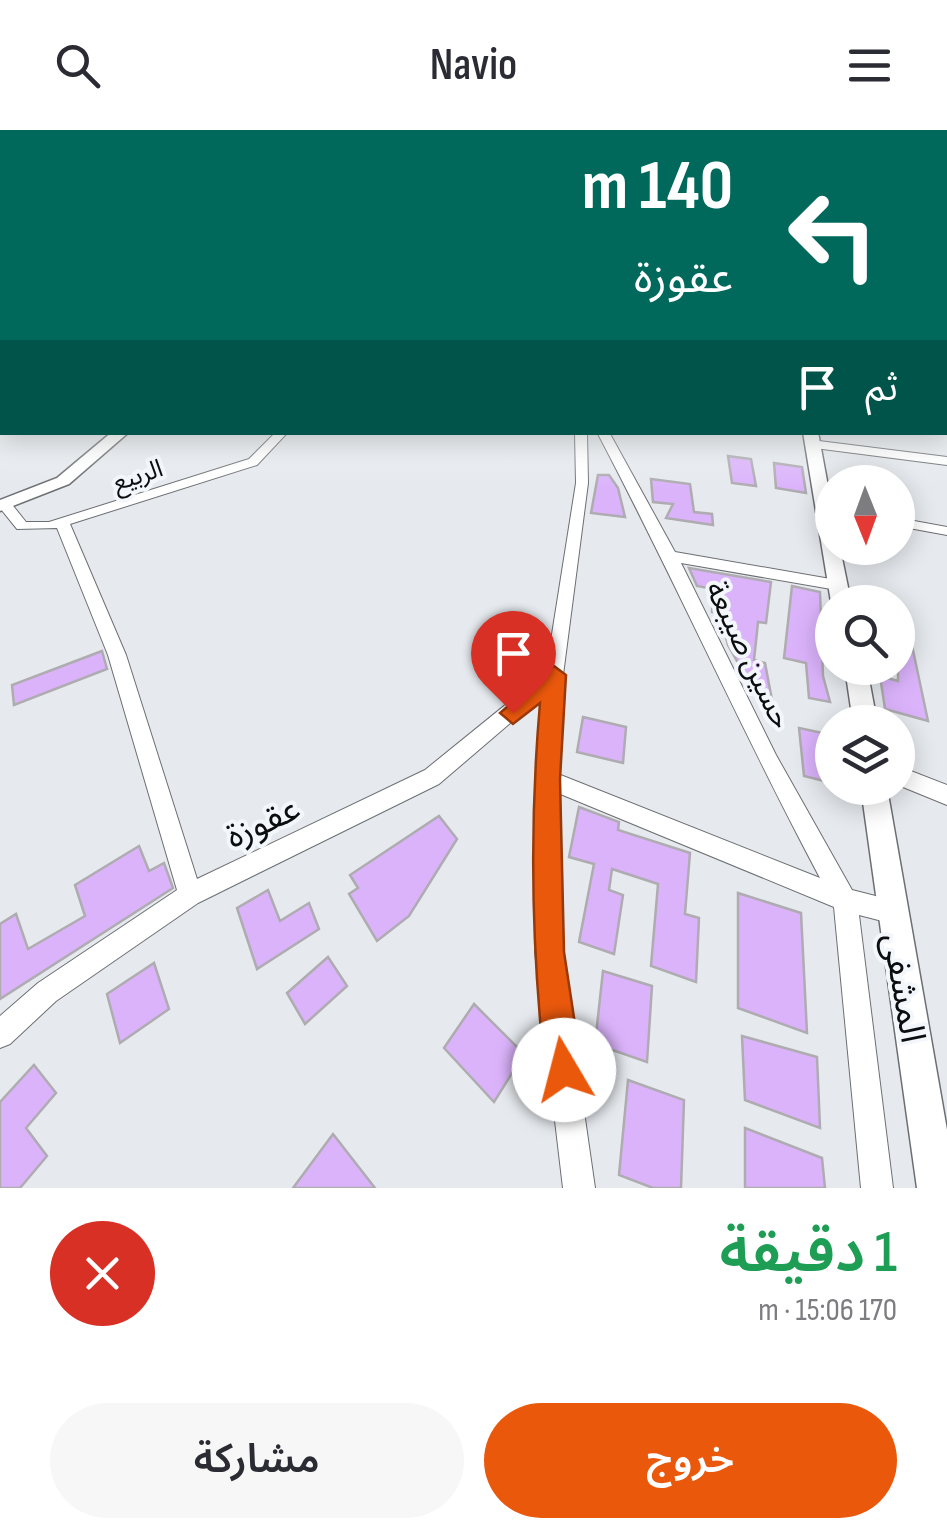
<!DOCTYPE html>
<html lang="ar">
<head>
<meta charset="utf-8">
<style>
  :root { --surface:#fff; --page:#f7f7f7; --text:#2b2b33; --muted:#7c7c81; --accent:#ea580c }
  body { margin:0; font-family:"Sofia Sans Condensed","Noto Sans Arabic",sans-serif; background:var(--page); color:var(--text); direction:rtl; height:100vh; display:flex; flex-direction:column; font-size:38px; white-space:nowrap }
  * { box-sizing:border-box; margin:0 }
  p { font-size:32px; color:var(--muted) }
  .icon { flex:none; width:55px; height:55px; fill:none; stroke:currentColor; stroke-width:2; stroke-linecap:round; stroke-linejoin:round }
  .map { position:relative; height:1058px; overflow:hidden; direction:ltr }
  .sheet { display:flex; flex-direction:column; background:var(--surface); flex:1 }
  .sheet>* { flex:none }
  .guide { position:absolute; left:0px; top:0px; width:948px; height:305px; box-shadow:0 5px 25px #0003; direction:rtl; background:#00695c; color:#fff; overflow:hidden }
  .needle { width:65px; rotate:179deg }
  .fabs { position:absolute; left:815px; top:335px; display:grid; gap:20px }
  .fabs a { display:grid; place-items:center; width:100px; height:100px; border-radius:50%; background:var(--surface); box-shadow:0 5px 25px #0003; font-size:50px }
  .pin { position:absolute; display:grid; place-items:center; width:85px; height:85px; color:#fff; margin:-102px -42px; border-radius:50% 50% 50% 0; rotate:-45deg; box-shadow:0 0 10px #0007 }
  .pin .icon { rotate:45deg }
  .me { position:absolute; width:110px; margin:-55px; rotate:352deg; stroke-linejoin:round; filter:drop-shadow(0 0 8px #0008) }
  .turn { display:flex; align-items:center; gap:35px; height:210px; padding:0 50px; font-size:45px }
  .turn .icon { width:130px; height:130px; stroke-width:2.5 }
  .turn b { display:block; font-size:70px; line-height:85px }
  .then { display:flex; align-items:center; height:95px; padding:0 50px; background:#0003; gap:20px; font-size:38px }
  .round { display:grid; place-items:center; flex:none; width:105px; height:105px; border-radius:52px; background:var(--page) }
  .summary { display:flex; align-items:center; justify-content:space-between; height:170px; padding:0 50px }
  h1 { font-size:60px; font-weight:600; line-height:75px; color:#1e9e55 }
  .button { display:flex; gap:20px; margin-top:auto; padding:20px 50px }
  .button a { flex:1; height:115px; border-radius:60px; background:var(--accent); color:#fff; font-size:40px; font-weight:600; line-height:115px; text-align:center }
  .button a+a { background:var(--page); color:var(--text) }
  header { display:flex; justify-content:space-between; align-items:center; height:130px; padding:0 50px; background:var(--surface); font-size:45px; font-weight:600 }
  .map>svg:first-child { display:block }
  .building { fill:#dbb3fb; stroke:#aeacb0; stroke-width:2.5 }
  .lines { fill:none; stroke-linecap:round; stroke-linejoin:round }
  .street-casing { stroke:#6c6f72; stroke-width:2 }
  .secondary-casing { stroke:#6c6f72; stroke-width:3 }
  .street { fill:#fff; fill-rule:evenodd }
  .secondary { fill:#fff; fill-rule:evenodd }
  .route { fill:#ea580c; stroke:#983908; stroke-width:2.5 }
  .labels { text-anchor:middle; dominant-baseline:central; stroke-width:8; stroke-linejoin:round; paint-order:stroke }
  .far-street-label { font-size:25px; fill:#0b0d0e; stroke:#f3f7fb }
  .street-label { font-size:30px; fill:#0b0d0e; stroke:#f3f7fb }
  .near-street-label { font-size:35px; fill:#0b0d0e; stroke:#f3f7fb }
</style>
</head>
<body>
<header><svg class="icon" aria-label="menu" viewBox="0 0 24 24"><path d="M4 6h16M4 12h16M4 18h16"/></svg>Navio<svg class="icon" aria-label="search" viewBox="0 0 24 24"><circle cx="10" cy="10" r="6"/><path d="M15 15l6 6"/></svg></header>
<div class="map">
<svg width="947" height="1058" viewBox="0 0 947 1058">
  <rect width="100%" height="100%" fill="#e6eaee"/>
  <g class="building">
    <path d="M728,326L751,329L756,356L732,353Z"/>
    <path d="M774,333L802,337L806,363L776,358Z"/>
    <path d="M598,345H609L618,358L625,387L591,383Z"/>
    <path d="M651,349L690,354L694,382L712,384L713,395L666,388L673,374L653,372Z"/>
    <path d="M689,438L771,452L766,493L758,492L754,530L765,533L772,570L758,568L728,515L720,484L712,482L713,459L697,456Z"/>
    <path d="M792,456L820,462L823,546L830,572L809,568L806,533L784,528Z"/>
    <path d="M898,478H904L928,591L885,579L880,546L898,551Z"/>
    <path d="M102,521L107,539L14,575L12,555Z"/>
    <path d="M583,587L626,597L623,633L577,622Z"/>
    <path d="M799,598L832,605V653L804,646Z"/>
    <path d="M579,677L619,692L618,700L690,723L685,784L699,788L696,852L651,836L658,754L612,739L609,760L623,765L614,824L579,812L594,734L569,727Z"/>
    <path d="M439,686L457,709L409,786L377,811L349,764L358,758L350,745Z"/>
    <path d="M139,716L149,741L164,733L173,758L0,869V794L16,784L28,819L85,786L75,755Z"/>
    <path d="M268,760L280,791L309,773L319,799L257,839L237,778Z"/>
    <path d="M738,763L801,783L807,903L738,878Z"/>
    <path d="M328,827L347,856L305,894L287,863Z"/>
    <path d="M154,833L169,879L120,913L107,864Z"/>
    <path d="M603,841L652,856L647,932L595,914Z"/>
    <path d="M474,874L524,924L494,972L444,918Z"/>
    <path d="M742,906L817,927L820,998L745,970Z"/>
    <path d="M34,935L56,963L26,998L47,1026L20,1058H0V972Z"/>
    <path d="M628,950L684,970L681,1058H653L619,1045Z"/>
    <path d="M745,998L822,1028L825,1058H745Z"/>
    <path d="M333,1004L375,1058H293Z"/>
  </g>
  <g class="lines">
    <defs>
      <g id="street">
        <rect x="945" y="251" width="2" height="7"/>
        <rect x="945" y="295" width="2" height="6"/>
        <path d="M276,302H288L257,335L70,394L126,525L197,749L425,640L546,542L576,353L575,302H587L588,353L563,545L558,644L820,748C742,602 675,450 597,302H609L675,422L842,451L845,455L837,460L681,433L776,625L852,760L899,772L902,781L899,790L890,793L859,785L893,1058H861L834,777L558,663L561,822L595,1058H563L535,822L537,649L543,565L439,654L198,773L56,871L10,914L0,918V886L38,853L177,760L108,525L57,398L17,399L0,378V372H10L26,392H49L249,329Z"/>
        <path d="M811,310L947,327V335L807,317L805,314Z"/>
        <path d="M898,388L947,397V405L898,396Z"/>
        <path d="M898,636L947,655V675L898,655Z"/>
      </g>
      <g id="secondary">
        <path d="M945,214L947,215V223L945,222Z"/>
        <path d="M112,302H129L69,354L0,381V370L57,348Z"/>
        <path d="M803,302H818L832,378V418H840L851,472L832,475L831,472Z"/>
        <path d="M845,538H867L877,592H853Z"/>
        <path d="M861,658H887L947,1000V1058H917Z"/>
      </g>
    </defs>
    <use href="#street" class="street-casing"/>
    <use href="#secondary" class="secondary-casing"/>
    <use href="#street" class="street"/>
    <use href="#secondary" class="secondary"/>
  </g>
  <linearGradient id="sky" x2="0" y2="1"><stop stop-color="#87c3f1"/><stop offset="0.58" stop-color="#f4f6f7"/><stop offset="1" stop-color="#f4f6f7" stop-opacity="0"/></linearGradient>
  <rect width="947" height="358" fill="url(#sky)"/>
  <path class="route" d="M554,536L566,545L560,649L564,822L582,940L577,953L564,958L550,953L545,940C531,815 529,699 540,573L513,594L500,583Z"/>
  <g class="labels">
    <g class="far-street-label">
      <text transform="translate(138 346) rotate(-18)">الربيع</text>
    </g>
    <g class="street-label">
      <text transform="translate(748 525) rotate(64)">حسين صيبعة</text>
    </g>
    <g class="near-street-label">
      <text transform="translate(263 693) rotate(-25)">عقوزة</text>
      <text transform="translate(903 858) rotate(80)">المشفى</text>
    </g>
  </g>
</svg>
<div class="fabs">
<a><svg class="needle" viewBox="-14 -14 28 28"><path d="M0-13l5 13h-10z" fill="#e53935"/><path d="M0 13l5-13h-10z" fill="#7c7c81"/></svg></a>
<a><svg class="icon" aria-label="search" viewBox="0 0 24 24"><circle cx="10" cy="10" r="6"/><path d="M15 15l6 6"/></svg></a>
<a><svg class="icon" aria-label="layers" viewBox="0 0 24 24"><path d="M12 4l9 5-9 5-9-5zM3 14l9 5 9-5"/></svg></a>
</div>
<div class="pin" style="left:513px;top:583px;background:#d93025"><svg class="icon" aria-label="arrive" viewBox="0 0 24 24"><path d="M6 21V4h12l-3 4 3 4H6"/></svg></div>
<svg class="me" style="left:564px;top:940px" viewBox="-20 -20 40 40"><circle r="19" fill="#fff"/><path d="M0-13L10 11 0 6-10 11z" fill="#ea580c"/></svg>
<div class="guide">
<div class="turn"><svg class="icon" aria-label="left" viewBox="0 0 24 24"><path d="M17 20v-9H6M10 6l-5 5 5 5"/></svg><div><b>140 m</b>عقوزة</div></div>
<div class="then">ثم<svg class="icon" aria-label="arrive" viewBox="0 0 24 24"><path d="M6 21V4h12l-3 4 3 4H6"/></svg></div>
</div>
</div>
<section class="sheet">
<div class="summary"><div><h1>1 دقيقة</h1><p>170 m · 15:06</p></div><a class="round" style="background:#d93025;color:#fff"><svg class="icon" aria-label="close" viewBox="0 0 24 24"><path d="M6 6l12 12M18 6L6 18"/></svg></a></div>
<div class="button"><a>خروج</a><a>مشاركة</a></div>
</section>
</body>
</html>
